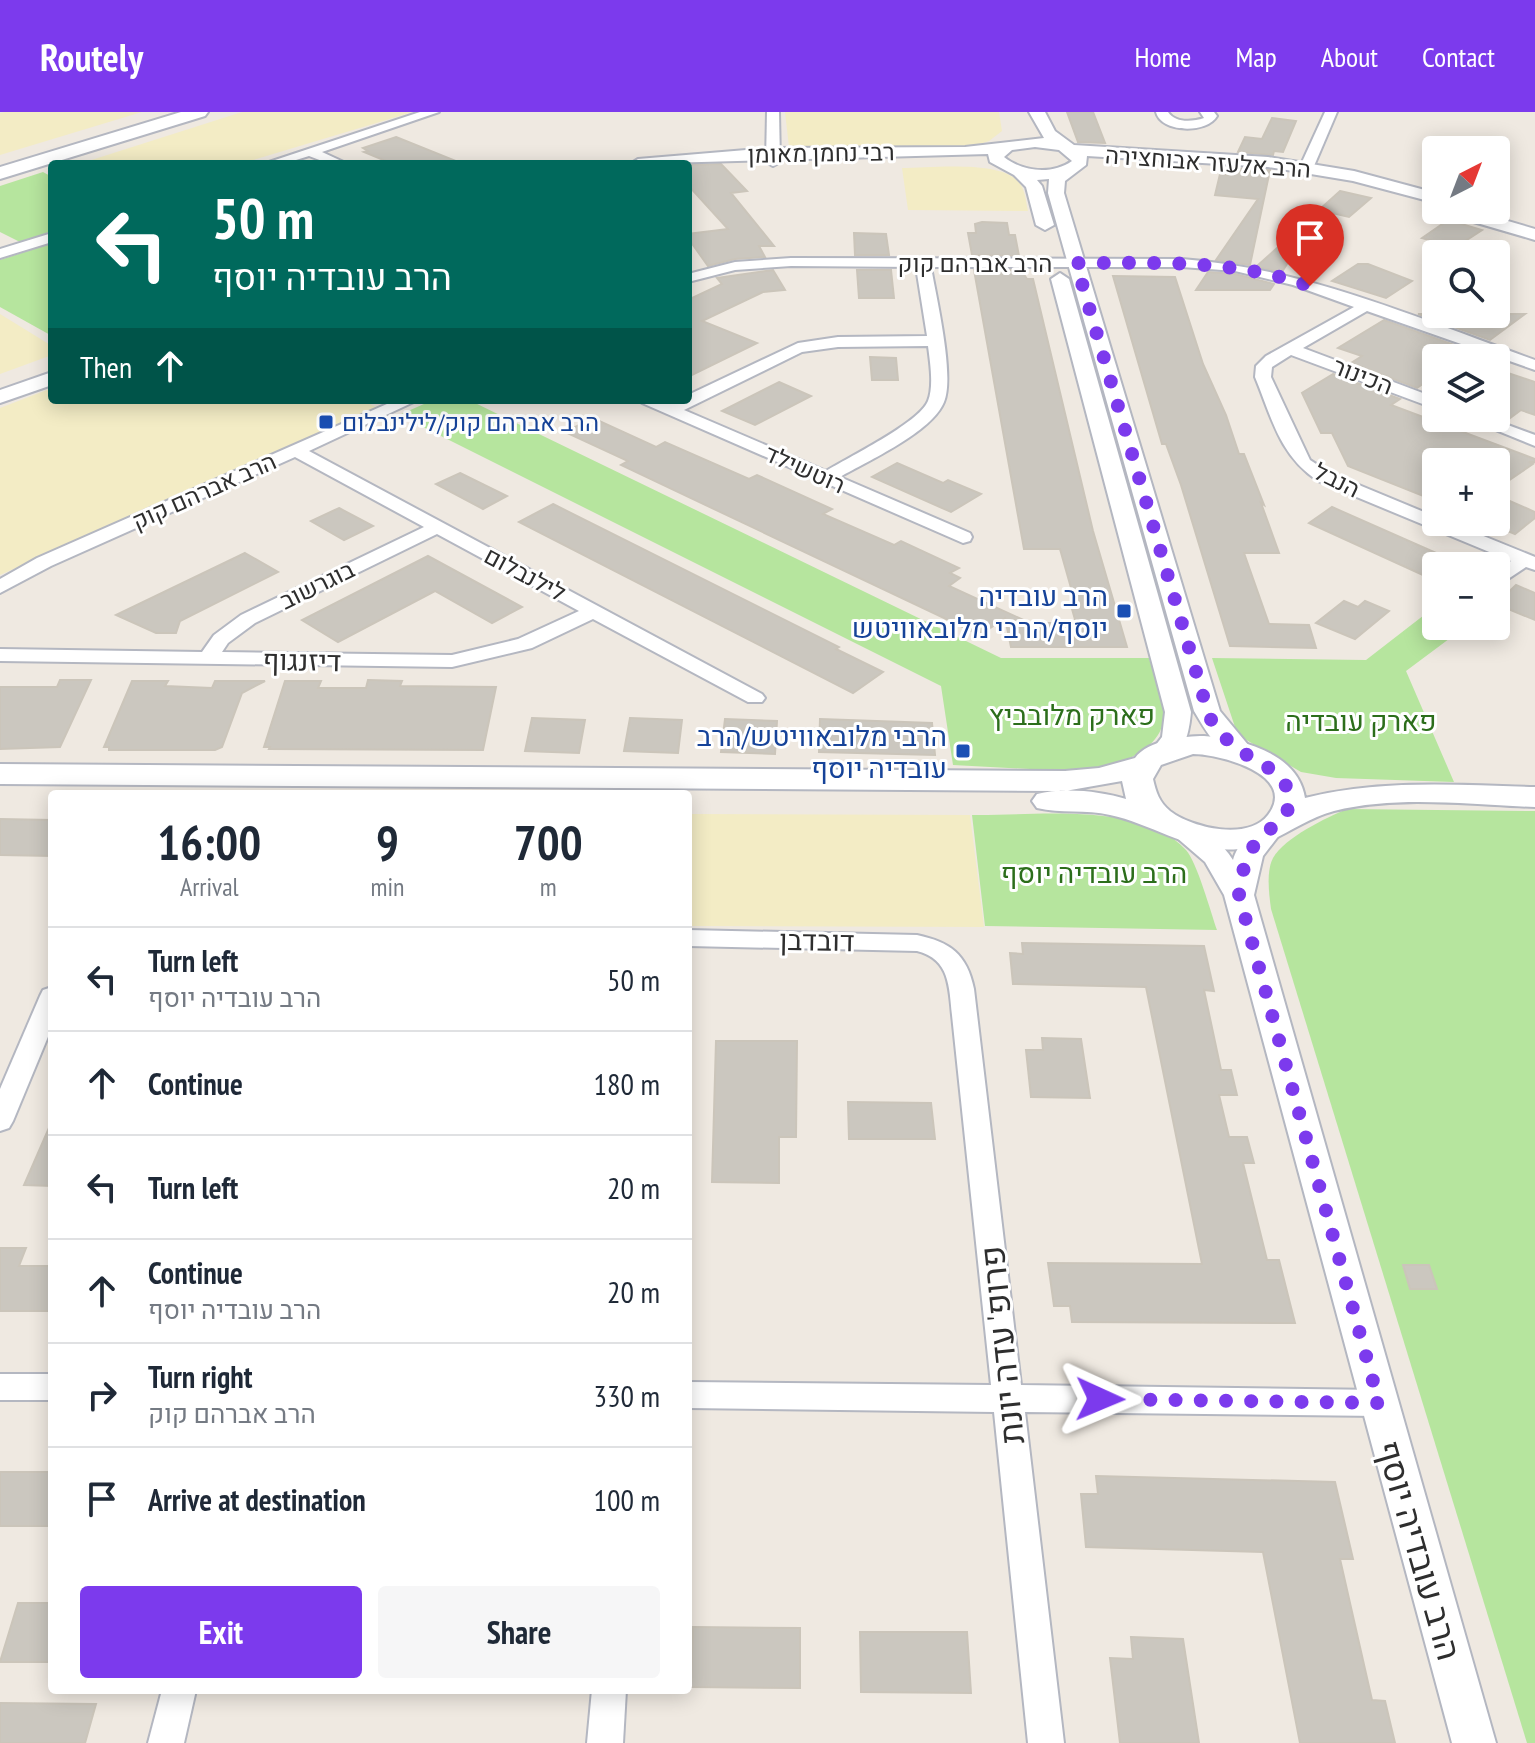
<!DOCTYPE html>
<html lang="en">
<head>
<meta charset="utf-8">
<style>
  :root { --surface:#fff; --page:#f6f6f7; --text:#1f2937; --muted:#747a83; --line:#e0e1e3; --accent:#7c3aed }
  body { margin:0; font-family:"PT Sans Narrow",Heebo,sans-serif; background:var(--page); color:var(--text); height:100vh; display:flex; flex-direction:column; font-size:30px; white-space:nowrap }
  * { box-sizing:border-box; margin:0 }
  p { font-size:26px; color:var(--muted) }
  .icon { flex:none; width:44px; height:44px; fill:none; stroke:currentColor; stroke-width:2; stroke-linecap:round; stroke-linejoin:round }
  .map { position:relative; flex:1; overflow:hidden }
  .details { position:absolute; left:48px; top:678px; width:644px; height:904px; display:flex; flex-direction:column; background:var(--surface); border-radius:8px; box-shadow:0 4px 20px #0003 }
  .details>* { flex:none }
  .banner { position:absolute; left:48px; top:48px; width:644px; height:244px; border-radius:8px; box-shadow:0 4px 20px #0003; background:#00695c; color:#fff; overflow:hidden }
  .needle { width:52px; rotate:42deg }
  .fabs { position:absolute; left:1422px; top:24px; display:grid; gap:16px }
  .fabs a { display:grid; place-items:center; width:88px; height:88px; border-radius:8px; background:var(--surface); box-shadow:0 4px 20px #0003; font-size:40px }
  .pin { position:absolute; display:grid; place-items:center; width:68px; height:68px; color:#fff; margin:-82px -34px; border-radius:50% 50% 50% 0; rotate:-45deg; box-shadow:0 0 8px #0007 }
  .pin .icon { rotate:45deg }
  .me { position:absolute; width:88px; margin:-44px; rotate:91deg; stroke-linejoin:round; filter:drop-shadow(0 0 6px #0008) }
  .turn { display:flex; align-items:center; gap:28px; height:168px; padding:0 32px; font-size:36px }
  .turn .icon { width:104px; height:104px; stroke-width:2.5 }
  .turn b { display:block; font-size:56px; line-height:68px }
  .then { display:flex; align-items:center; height:76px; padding:0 32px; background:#0003; gap:16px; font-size:30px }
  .eta { display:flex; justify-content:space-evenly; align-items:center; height:136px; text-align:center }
  .eta b { font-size:48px; font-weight:600; line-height:56px }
  .button { display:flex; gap:16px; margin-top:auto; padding:16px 32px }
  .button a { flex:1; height:92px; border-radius:8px; background:var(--accent); color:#fff; font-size:32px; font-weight:600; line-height:92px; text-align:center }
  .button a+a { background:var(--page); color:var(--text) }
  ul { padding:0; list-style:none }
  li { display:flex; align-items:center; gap:24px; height:104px; padding:0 32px; border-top:2px solid var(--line) }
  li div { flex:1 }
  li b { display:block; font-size:30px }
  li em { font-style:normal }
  header { display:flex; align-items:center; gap:48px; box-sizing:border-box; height:112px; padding:0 40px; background:var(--accent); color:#fff }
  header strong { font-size:38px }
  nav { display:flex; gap:44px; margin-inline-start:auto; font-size:28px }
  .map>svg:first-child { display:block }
  .green { fill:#b6e59e }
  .sand { fill:#f3ecc5 }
  .building { fill:#cbc7bf; stroke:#cbc5ba; stroke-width:2 }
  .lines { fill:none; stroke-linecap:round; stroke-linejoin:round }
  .minor-casing { stroke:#b4b7c1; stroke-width:4 }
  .tertiary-casing { stroke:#b4b7c1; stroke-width:4 }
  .secondary-casing { stroke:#b4b7c1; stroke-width:4 }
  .minor { fill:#fff; fill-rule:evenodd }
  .tertiary { fill:#fff; fill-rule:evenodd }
  .secondary { fill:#fff; fill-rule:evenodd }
  .route { stroke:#7c3aed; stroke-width:14; stroke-dasharray:0 25.2 }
  .transit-dot { fill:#1a4fb4; stroke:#fff; stroke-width:3 }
  .labels { text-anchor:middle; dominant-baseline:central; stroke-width:6; stroke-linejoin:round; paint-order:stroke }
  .far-street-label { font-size:24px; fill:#2e2e2e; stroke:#fff }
  .far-transit-label { font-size:24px; fill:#164399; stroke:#fff; text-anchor:start }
  .transit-label { font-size:28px; fill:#164399; stroke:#fff; text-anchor:end }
  .street-label { font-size:28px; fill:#2e2e2e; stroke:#fff }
  .park-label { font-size:28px; fill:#2c6e1b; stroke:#fff }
  .near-street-label { font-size:34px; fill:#2e2e2e; stroke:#fff }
</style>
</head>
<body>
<header>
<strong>Routely</strong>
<nav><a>Home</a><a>Map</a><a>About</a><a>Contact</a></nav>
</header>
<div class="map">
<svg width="1535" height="1631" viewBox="0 0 1535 1631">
  <rect width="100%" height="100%" fill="#efe9e1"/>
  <g class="green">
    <path d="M43,60L52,65V119L20,130L0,120V74Z"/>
    <path d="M52,131V224L0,195V148Z"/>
    <path d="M433,288H469L1001,546H1149C1154,563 1163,584 1164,601C1165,640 1113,655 1084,660L953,653L941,574L399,303Z"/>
    <path d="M1428,500L1436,503V514L1465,515L1406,559L1454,670L1336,666L1301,660L1243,626L1236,618L1212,546L1366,548Z"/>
    <path d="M1347,697L1535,699V1631H1527L1271,797C1269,782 1266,759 1273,746C1285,725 1326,706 1347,697Z"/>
    <path d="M972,703C1033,704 1142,689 1186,738C1197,750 1211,801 1217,818L985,814Z"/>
  </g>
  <g class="sand">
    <path d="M5,0H142L0,43V1Z"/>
    <path d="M242,0H413L240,52H79Z"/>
    <path d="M785,0H999L1002,19L989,29L971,35H789Z"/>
    <path d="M902,56C930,56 998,48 1018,69C1025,76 1026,90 1028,99L908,98Z"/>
    <path d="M0,202L52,234V243L0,262Z"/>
    <path d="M52,276V288H362L376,295L0,463V296Z"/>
    <path d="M688,702L970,703L984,815L688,814Z"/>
  </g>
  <g class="building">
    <path d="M1067,0H1093L1105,31L1078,30Z"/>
    <path d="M1272,6L1296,9L1283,40L1274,39L1273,43L1238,40L1245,25L1262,27Z"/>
    <path d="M396,25L461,51L460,52H393L364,40L368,39L363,36Z"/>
    <path d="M721,52L747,79L731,81L774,134H759L765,145L735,147L708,154L688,126V122L728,117L688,73V53Z"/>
    <path d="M1231,56L1270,58L1250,153L1216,148L1258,87L1215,83L1220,62L1228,63Z"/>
    <path d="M1340,79L1371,86L1349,105L1319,98Z"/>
    <path d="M1448,108L1482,118L1459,133L1451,134L1422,126Z"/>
    <path d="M982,110L1007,111L1009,123H1015L1019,144L972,143L968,121H976L975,112Z"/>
    <path d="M1306,110L1311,114L1282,160L1256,155Z"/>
    <path d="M854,121L886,122L889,143H855Z"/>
    <path d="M1358,152H1368L1412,169L1386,186L1332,169Z"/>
    <path d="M773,158L785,178L763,180L702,209L757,231L688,265V188L722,172L717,166Z"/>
    <path d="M857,158H891L894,186H859Z"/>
    <path d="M974,158H1021L1027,167H1033L1093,419L1127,535H1011L1005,506L980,523L621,353L628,349L565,320L593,306L656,335L665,330L749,367L757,363L832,397L823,402L894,433L901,429L959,456L950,461L960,466L949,474L1030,511H1076L1072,497H1077L1060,437H1024Z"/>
    <path d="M1208,160L1235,162L1274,172L1270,178H1196Z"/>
    <path d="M1113,164L1175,165L1203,252L1226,303L1239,342H1244L1264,393L1261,391L1279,441H1244L1269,512L1309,513L1316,536L1230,534L1181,373L1166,332H1162Z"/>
    <path d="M1418,202H1525L1490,228Z"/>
    <path d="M1384,208L1474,240L1465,246H1436V263L1417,276L1351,251L1362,244L1338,236Z"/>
    <path d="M870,245L896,246L898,268H872Z"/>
    <path d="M1496,257L1535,270V303L1521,298L1506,309L1496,305Z"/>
    <path d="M1333,262L1400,287L1391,293L1535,347V350H1529L1533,352L1496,377V350H1436V389L1348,354L1332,321H1321L1302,281Z"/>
    <path d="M779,270L811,284L755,313L722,299Z"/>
    <path d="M897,351L943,371L948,368L981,382L951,400L872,365Z"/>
    <path d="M460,361L507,384L483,397L436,372Z"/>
    <path d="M1496,383L1535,400V406L1515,422L1496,414Z"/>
    <path d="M553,392L839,535L836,537L883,560L853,581L519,410Z"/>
    <path d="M1332,395L1436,441V453L1423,463L1309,411Z"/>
    <path d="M339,396L373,414L344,428L311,409Z"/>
    <path d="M245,441L278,460L180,509L176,521H156L116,503Z"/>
    <path d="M428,444L522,495L492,511L435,479L338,530L302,508Z"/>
    <path d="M1516,473L1535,481V508L1496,492Z"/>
    <path d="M1344,489L1358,495L1365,489L1389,499L1355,527L1316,511Z"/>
    <path d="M60,568H91L60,635L0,637V575H57Z"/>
    <path d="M368,568L402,569L400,574L496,575L483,638L269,637L270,635H264L285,569H321L318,576H366Z"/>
    <path d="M132,569H168L165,574L212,576L215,569H265L242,581L222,635L215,638H109V635H104Z"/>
    <path d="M532,606L585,608L579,641L525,639Z"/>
    <path d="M630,606L682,608L678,641L624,639Z"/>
    <path d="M725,607L777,609L775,642L721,640Z"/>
    <path d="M820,607L932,611L935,643L819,640Z"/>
    <path d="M0,707L52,708V744L0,743Z"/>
    <path d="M1022,831L1204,834L1214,879L1204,878L1221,958H1231L1237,983H1219L1229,1025H1247L1254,1051H1243L1267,1148H1279L1295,1211L1072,1210L1070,1194H1054L1048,1151L1202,1152L1146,875L1013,872L1010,841L1023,842Z"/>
    <path d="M1042,926L1081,927L1090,986L1031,985L1026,938H1043Z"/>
    <path d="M716,929H797L796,1025H779V1071L712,1070Z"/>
    <path d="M848,990L931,991L935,1027H849Z"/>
    <path d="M52,1009V1074L24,1073Z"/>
    <path d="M0,1136H26L19,1154H52V1199H0Z"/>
    <path d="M1403,1153H1429L1437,1177H1410Z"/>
    <rect x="0" y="1360" width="52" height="54"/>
    <path d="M1096,1364L1335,1370L1353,1447H1340L1372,1588L1385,1589L1395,1631H1300L1263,1440L1086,1435L1081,1382H1098Z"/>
    <path d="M18,1491H52V1550H0Z"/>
    <path d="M693,1515L800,1516V1576L691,1575Z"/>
    <path d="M860,1520H967L971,1581L861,1580Z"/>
    <path d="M1131,1525L1183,1527L1199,1631H1120L1110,1546L1133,1547Z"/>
    <path d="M0,1591L96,1592L85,1631H0Z"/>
  </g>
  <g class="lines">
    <defs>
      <g id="minor">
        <path d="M420,0H439L322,40L348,52H330L309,44L283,52H263Z"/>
        <path d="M767,0H779L780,50L773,54L766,50Z"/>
        <path d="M1156,0H1168C1175,11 1192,10 1204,6L1200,0H1214L1217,4C1207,22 1161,21 1156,0Z"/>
        <path d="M1325,0H1337L1311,61L1299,64L1297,61Z"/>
        <path d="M52,121V130L0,146V137Z"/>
        <path d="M791,146L1182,147C1305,156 1420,207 1535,248V258L1367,199L1303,236L1436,286V297L1291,243L1272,255L1271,265L1310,348L1330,361L1436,405V410H1449L1535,445V458L1526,455L1496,475V460L1511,449L1318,369C1279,343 1272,306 1255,265L1256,254L1266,244L1354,195L1293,173L1235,159L1182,155H931C936,184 955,264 944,290C932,320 868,349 840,365L970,421L972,425L970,429L963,431L642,291L640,288H662L670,292L688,288V283L798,231L838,225L927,224L916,155L791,154L735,158L688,170V162L735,150ZM928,234C930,250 934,274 928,289C919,311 847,346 826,359L684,298L802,240L838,235Z"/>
        <path d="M396,288H418L309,339L762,582L765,586L762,590H748L593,507L532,536L452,555L0,549V537L202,540L214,523L241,503L424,415L295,345L51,454L0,481V467L37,446ZM437,422L579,499L518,527L452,543L222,540L228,531L255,511Z"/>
        <path d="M1466,306H1489L1535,323V334Z"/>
        <path d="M688,818L917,823C950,830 967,842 974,877L1021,1273L1379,1278L1390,1281L1394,1291L1390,1301L1379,1304L1025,1300L1064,1631H1028L994,1300L688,1296V1270L991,1273L952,903C949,875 950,847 917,839L688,834Z"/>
        <path d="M52,875V915L13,1009L9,1016L0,1019V977L40,884L43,878Z"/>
        <rect x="0" y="1262" width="52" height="26"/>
        <path d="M162,1578H196L184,1631H148Z"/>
        <path d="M592,1578H626L623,1631H587Z"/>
      </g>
      <g id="tertiary">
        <path d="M1029,0H1045L1055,19L1074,33L1268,45L1354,59L1436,81V91L1353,69L1268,55L1087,44L1086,53L1065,69L1064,81L1220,599L1254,640L1251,646C1224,653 1206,619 1194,599L1048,81L1049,67L1037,68L1042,74L1054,113L1045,118L1036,113L1026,75L1014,63L990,50L988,42L630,52L638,47L769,36L965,35L1044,26ZM1035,35L1059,38L1072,49C1052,63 1023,60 1004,45L1012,38Z"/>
        <path d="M1443,98H1470L1535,117V128L1446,102Z"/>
        <path d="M1060,161L1069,167L1191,600C1189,622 1184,651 1156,644L1152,638L1162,625L1165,600L1051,167Z"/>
        <path d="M52,260V273L0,291V278Z"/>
        <path d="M1269,709L1279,712L1283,718L1263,744L1254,783L1496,1631H1452L1224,783L1205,750L1169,719L1173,713C1195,707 1222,730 1233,748C1237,733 1253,713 1269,709Z"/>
      </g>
      <g id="secondary">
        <path d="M181,0H208L205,4L0,67V55Z"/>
        <path d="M1204,624C1242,627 1298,641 1305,686C1381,667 1457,673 1535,675V695C1470,693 1398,683 1334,699C1299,708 1275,734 1239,737C1192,742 1153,712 1110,703C1086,697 1061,702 1037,696L1032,689L1037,682C1063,675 1101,679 1126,687L1122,669L1065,679L0,672V652L1065,659L1099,656L1135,646C1148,628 1184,624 1204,624ZM1193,642C1218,642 1299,662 1268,703C1248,729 1192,716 1170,699C1159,690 1156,680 1153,667L1161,653Z"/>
      </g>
    </defs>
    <use href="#minor" class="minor-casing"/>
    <use href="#tertiary" class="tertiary-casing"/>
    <use href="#secondary" class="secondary-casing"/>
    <use href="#minor" class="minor"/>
    <use href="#tertiary" class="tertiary"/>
    <use href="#secondary" class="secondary"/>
  </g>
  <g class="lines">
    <path class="route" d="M1100,1287L1379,1291L1239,783L1244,755L1252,736L1287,700C1298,663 1261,654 1238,637C1226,628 1216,617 1209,604L1076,151C1156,151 1233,147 1310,174"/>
  </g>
  <g class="transit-dot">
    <rect x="318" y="302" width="16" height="16" rx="4"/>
    <rect x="1116" y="491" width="16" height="16" rx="4"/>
    <rect x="955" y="631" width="16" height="16" rx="4"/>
  </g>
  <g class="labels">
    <g class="far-street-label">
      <text transform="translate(821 41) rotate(-1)">רבי נחמן מאומן</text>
      <text transform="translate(1208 50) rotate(4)">הרב אלעזר אבוחצירה</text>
      <text x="975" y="151">הרב אברהם קוק</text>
      <text transform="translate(1363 264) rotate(21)">הכינור</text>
      <text transform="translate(805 357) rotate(24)">רוטשילד</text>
      <text transform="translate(1337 368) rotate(26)">הנבל</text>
      <text transform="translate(204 379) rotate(-24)">הרב אברהם קוק</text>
      <text transform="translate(525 462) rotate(28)">לילנבלום</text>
      <text transform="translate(317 473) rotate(-26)">בוגרשוב</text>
    </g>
    <g class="far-transit-label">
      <text x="342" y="310">הרב אברהם קוק/לילינבלום</text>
    </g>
    <g class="transit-label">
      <text x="1108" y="483">הרב עובדיה<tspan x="1108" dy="32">יוסף/הרבי מלובאוויטש</tspan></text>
      <text x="947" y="623">הרבי מלובאוויטש/הרב<tspan x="947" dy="32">עובדיה יוסף</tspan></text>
    </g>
    <g class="street-label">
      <text transform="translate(302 548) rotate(1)">דיזנגוף</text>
      <text transform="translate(817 828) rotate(1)">דובדבן</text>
    </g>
    <g class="park-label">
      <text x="1072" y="602">פארק מלובביץ</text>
      <text x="1361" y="608">פארק עובדיה</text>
      <text x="1094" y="760">הרב עובדיה יוסף</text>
    </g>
    <g class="near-street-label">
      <text transform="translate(1001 1233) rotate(-96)">פרופ' עדה יונת</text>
      <text transform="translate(1420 1438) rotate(74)">הרב עובדיה יוסף</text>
    </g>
  </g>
</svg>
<div class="fabs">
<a><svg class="needle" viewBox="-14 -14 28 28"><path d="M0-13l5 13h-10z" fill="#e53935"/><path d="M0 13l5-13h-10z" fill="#747a83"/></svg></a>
<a><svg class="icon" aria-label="search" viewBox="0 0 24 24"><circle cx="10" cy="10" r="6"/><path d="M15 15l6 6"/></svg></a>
<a><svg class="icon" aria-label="layers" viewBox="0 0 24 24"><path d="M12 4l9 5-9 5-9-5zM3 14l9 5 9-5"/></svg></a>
<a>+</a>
<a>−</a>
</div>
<div class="pin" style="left:1310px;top:174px;background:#d93025"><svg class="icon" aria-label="arrive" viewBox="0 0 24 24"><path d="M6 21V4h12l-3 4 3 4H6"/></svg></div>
<svg class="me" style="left:1100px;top:1287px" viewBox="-20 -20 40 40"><path d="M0-17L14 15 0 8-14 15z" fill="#7c3aed" stroke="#fff" stroke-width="4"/></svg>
<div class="banner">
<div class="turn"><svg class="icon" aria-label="left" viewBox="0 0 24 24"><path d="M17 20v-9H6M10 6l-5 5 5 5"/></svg><div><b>50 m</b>הרב עובדיה יוסף</div></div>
<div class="then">Then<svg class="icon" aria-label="ahead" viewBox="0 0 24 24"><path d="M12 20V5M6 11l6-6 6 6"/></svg></div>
</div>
<section class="details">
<div class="eta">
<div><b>16:00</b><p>Arrival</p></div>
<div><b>9</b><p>min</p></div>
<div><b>700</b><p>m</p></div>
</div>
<ul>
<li><svg class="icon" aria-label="left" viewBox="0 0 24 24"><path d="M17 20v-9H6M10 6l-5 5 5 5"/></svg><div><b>Turn left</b><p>הרב עובדיה יוסף</p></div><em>50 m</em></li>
<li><svg class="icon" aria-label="ahead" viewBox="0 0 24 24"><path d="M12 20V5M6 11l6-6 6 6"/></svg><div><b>Continue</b></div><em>180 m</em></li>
<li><svg class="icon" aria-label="left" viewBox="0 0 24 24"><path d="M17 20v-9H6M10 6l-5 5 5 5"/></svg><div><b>Turn left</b></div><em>20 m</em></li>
<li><svg class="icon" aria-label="ahead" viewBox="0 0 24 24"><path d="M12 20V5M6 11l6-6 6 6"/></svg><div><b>Continue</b><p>הרב עובדיה יוסף</p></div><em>20 m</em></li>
<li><svg class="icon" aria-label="right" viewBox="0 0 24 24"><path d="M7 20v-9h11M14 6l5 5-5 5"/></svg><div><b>Turn right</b><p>הרב אברהם קוק</p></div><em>330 m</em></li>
<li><svg class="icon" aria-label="arrive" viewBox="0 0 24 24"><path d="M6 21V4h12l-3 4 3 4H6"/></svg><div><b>Arrive at destination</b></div><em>100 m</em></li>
</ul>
<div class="button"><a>Exit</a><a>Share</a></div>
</section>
</div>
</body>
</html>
